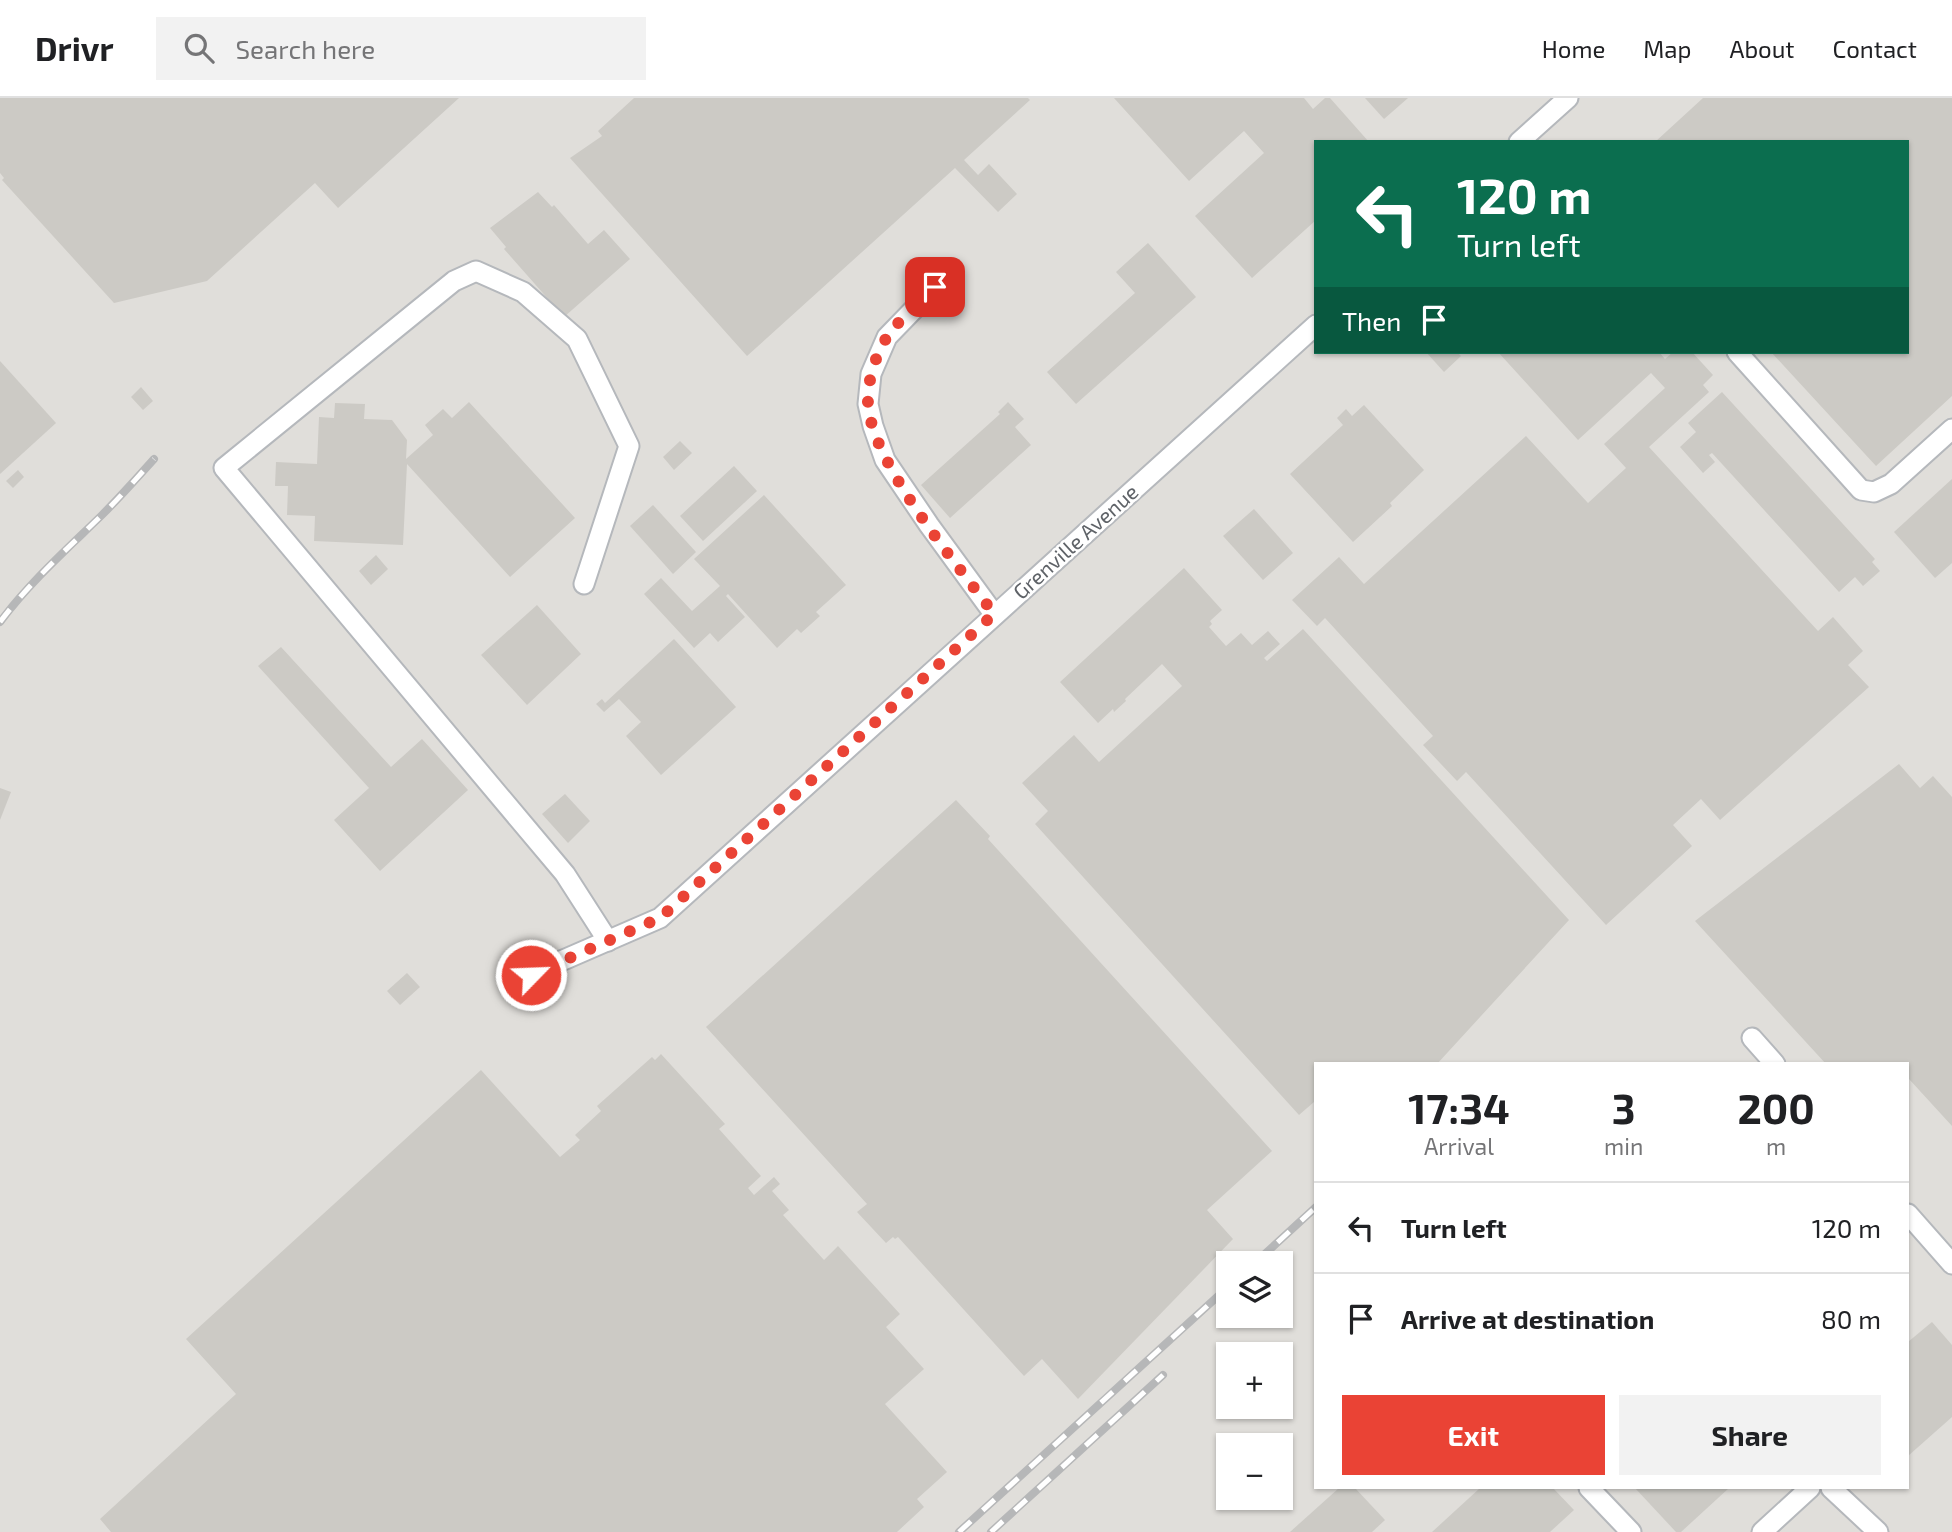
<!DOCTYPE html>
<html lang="en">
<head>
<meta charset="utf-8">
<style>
  :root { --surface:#fff; --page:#f2f2f2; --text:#202124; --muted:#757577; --line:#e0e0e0; --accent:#ea4335 }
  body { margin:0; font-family:"Exo 2",sans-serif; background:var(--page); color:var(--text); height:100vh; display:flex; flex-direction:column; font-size:26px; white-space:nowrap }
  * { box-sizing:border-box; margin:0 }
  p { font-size:23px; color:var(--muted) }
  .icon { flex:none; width:38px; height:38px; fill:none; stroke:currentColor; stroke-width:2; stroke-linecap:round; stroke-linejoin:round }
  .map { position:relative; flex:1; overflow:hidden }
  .side { position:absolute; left:1314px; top:964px; width:595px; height:427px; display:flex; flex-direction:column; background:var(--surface); border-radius:0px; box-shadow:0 2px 5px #0004 }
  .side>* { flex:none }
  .banner { position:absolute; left:1314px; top:42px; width:595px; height:214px; border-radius:0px; box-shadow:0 2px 5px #0004; background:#0b6e4f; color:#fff; overflow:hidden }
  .controls { position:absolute; left:1216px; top:1153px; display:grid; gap:14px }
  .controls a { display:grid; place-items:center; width:77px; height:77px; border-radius:0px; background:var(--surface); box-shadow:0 2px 5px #0004; font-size:35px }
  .pin { position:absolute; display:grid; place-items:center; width:60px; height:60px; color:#fff; margin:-30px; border-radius:14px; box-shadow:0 4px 10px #0006 }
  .me { position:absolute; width:77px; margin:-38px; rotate:66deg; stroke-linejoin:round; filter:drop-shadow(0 0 5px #0008) }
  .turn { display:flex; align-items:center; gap:24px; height:147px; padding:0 28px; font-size:32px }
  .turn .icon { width:91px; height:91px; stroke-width:2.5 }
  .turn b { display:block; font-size:49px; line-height:60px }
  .then { display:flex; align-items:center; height:66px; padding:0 28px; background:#0003; gap:14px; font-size:26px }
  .eta { display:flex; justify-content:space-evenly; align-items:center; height:119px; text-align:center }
  .eta b { font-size:42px; font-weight:700; line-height:49px }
  .cta { display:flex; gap:14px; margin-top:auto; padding:14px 28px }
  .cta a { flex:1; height:80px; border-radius:0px; background:var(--accent); color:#fff; font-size:28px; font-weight:700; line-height:80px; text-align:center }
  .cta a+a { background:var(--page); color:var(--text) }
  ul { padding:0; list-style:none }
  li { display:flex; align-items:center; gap:21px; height:91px; padding:0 28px; border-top:2px solid var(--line) }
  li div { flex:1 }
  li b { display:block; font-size:26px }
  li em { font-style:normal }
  header { display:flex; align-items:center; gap:42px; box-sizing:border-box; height:98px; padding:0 35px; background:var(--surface); border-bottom:2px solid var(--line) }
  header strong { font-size:33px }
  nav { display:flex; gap:38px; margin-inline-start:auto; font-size:24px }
  .search { width:490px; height:63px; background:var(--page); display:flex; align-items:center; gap:18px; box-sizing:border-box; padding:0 24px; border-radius:0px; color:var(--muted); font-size:26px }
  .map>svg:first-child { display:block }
  .industrial { fill:#e0deda; fill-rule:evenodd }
  .building { fill:#cccac5 }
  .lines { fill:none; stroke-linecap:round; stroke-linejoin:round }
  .service-casing { stroke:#b5b8bc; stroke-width:23 }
  .service { stroke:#fff; stroke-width:19 }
  .rail-casing { stroke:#b6b7b8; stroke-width:8 }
  .rail { stroke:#fff; stroke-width:5; stroke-dasharray:16; stroke-linecap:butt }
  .route { stroke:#ea4335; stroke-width:12; stroke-dasharray:0 21.6 }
  .labels { text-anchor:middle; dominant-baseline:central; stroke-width:5; stroke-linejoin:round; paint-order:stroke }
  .street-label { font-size:21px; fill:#5f6368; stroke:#fff }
</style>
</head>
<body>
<header>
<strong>Drivr</strong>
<div class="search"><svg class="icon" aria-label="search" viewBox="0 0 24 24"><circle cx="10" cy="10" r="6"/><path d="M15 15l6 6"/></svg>Search here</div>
<nav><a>Home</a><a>Map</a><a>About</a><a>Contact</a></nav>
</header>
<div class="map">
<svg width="1952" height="1434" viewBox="0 0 1952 1434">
  <rect width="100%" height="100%" fill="#f1efe8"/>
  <path class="industrial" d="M0,0H1952V1434H0ZM1316,44H1908V254H1316ZM1316,966H1908V1390H1316ZM1228,1166H1281V1218H1228ZM1228,1256H1281V1309H1228ZM1228,1348H1281V1400H1228Z"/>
  <g class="building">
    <path d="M0,0H459L338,110L315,85L207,183L114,205L2,82L4,80L0,75Z"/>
    <path d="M634,0H1028L1030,2L964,62L978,77L989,66L1017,96L998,114L955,70L747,258L570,60L602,38L598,33Z"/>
    <path d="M1114,0H1304L1313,11L1325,0H1330L1369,44H1316V122L1252,180L1195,118L1264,55L1244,33L1189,83Z"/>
    <path d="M1365,0H1408L1384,21Z"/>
    <path d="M1703,0H1952V298L1876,368L1771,254H1908V44H1655Z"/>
    <path d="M538,94L552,109L554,107L588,146L604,132L630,161L564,219L504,151L506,149L490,130Z"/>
    <path d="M1148,145L1196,199L1076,306L1047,274L1135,195L1116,174Z"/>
    <path d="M1426,254H1457L1461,258L1444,274Z"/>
    <path d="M1498,254H1659L1665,261L1673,254H1692L1713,277L1703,287L1709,294L1649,349L1818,533L1833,519L1863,553L1848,567L1869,589L1720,722L1701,701L1673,727L1692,748L1606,827L1466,674L1457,683L1423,647L1433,638L1325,520L1317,528L1292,502L1339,459L1364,486L1526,338L1588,405L1626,370L1604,346L1665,290L1651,275L1578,342Z"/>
    <path d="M0,263L56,325L0,376Z"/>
    <path d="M141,289L153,303L143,312L131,299Z"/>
    <path d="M1722,294L1875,461L1872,464L1880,473L1863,488L1855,479L1839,494L1712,355L1709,357L1715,364L1703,375L1680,349L1696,334L1688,325Z"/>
    <path d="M469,304L575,420L510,479L407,366L403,447L314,443L315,418L287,417L288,388H275L276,364L317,366L319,319L334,320L335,305L365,306L364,321L392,322L407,342L406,361L433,337L425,327L443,311L452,320Z"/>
    <path d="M1008,304L1024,321L1015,329L1031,347L950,420L921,387L1000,316L998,314Z"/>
    <path d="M1364,307L1424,372L1390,405L1392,408L1353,444L1290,376L1343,327L1337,320L1346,311L1352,318Z"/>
    <path d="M680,343L692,355L674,372L663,359Z"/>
    <path d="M734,368L757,393L703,443L680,418Z"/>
    <path d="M18,372L24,379L13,390L6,383Z"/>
    <path d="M1952,381V465L1935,480L1894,434Z"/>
    <path d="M764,397L846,487L816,514L820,518L801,535L797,531L777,550L728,496L726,498L745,519L718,544L710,535L694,550L644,496L661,480L692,513L720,488L694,461Z"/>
    <path d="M653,407L696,454L673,476L630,428Z"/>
    <path d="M1254,411L1293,455L1263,482L1223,438Z"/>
    <path d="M376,457L388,471L371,487L359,473Z"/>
    <path d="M1184,470L1222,512L1210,523L1212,526L1209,529L1226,548L1241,535L1252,547L1268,533L1280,546L1264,560L1267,563L1303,531L1569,822L1437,966H1316V1006L1314,1004L1299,1017L1035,726L1048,713L1022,685L1074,637L1099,664L1182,588L1162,566L1125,601L1126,603L1114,614L1113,611L1098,625L1060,584Z"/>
    <path d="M537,507L581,556L527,607L481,557Z"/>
    <path d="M674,541L736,609L661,677L626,638L641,624L619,601L604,614L596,606L602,601L605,605Z"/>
    <path d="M281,549L391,669L422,641L468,692L380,773L334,722L369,690L258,568Z"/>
    <path d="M1899,666L1920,690L1933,678L1952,699V1028L1909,981L1908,983V966H1826L1695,823Z"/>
    <path d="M0,690L11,694L0,722Z"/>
    <path d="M565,696L590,723L568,745L542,716Z"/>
    <path d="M956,702L990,738L988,741L1272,1053L1207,1112L1233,1141L1078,1301L1042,1261L1024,1278L898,1139L895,1141L893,1139L886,1145L857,1114L867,1106L706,929Z"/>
    <path d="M407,875L420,889L400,907L387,893Z"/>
    <path d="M661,956L725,1026L719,1031L761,1078L748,1090L754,1097L774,1079L780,1086L772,1093L789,1112L783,1117L824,1162L838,1148L900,1216L886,1229L924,1271L885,1306L947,1374L917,1401L924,1409L897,1434H111L100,1421L236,1296L186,1241L481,972L560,1059L580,1042L575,1037L601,1013L597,1008L652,959L655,962Z"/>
    <path d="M1932,1224L1952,1247V1319L1908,1358V1244Z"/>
    <path d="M1339,1390H1355L1385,1422L1372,1434H1290Z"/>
    <path d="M1480,1390H1553L1574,1412L1550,1434H1432Z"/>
    <path d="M1635,1390H1729L1681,1434H1676Z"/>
  </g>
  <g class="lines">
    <defs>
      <g id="service">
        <path d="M1519,44L1568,0"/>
        <path d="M951,173L887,239L871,276L868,306L873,328L885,362L929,427L994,516"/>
        <path d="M1737,254L1861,392L1874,394L1891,386L1952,331"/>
        <path d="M584,486L629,348L577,241L523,194L476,173L454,183L224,370L565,776L608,843"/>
        <path d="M531,876L660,820L1316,227"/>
        <path d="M1752,940L1775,966"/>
        <path d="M1908,1116L1952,1166"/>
        <path d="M1589,1390L1631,1434"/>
        <path d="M1831,1390L1878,1434"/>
        <path d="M1762,1434L1810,1390"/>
      </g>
    </defs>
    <use href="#service" class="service-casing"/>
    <use href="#service" class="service"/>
    <defs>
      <g id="rail">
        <path d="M0,524C30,484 66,452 102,417C120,399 137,380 154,361"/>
        <path d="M1254,1166L1316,1109"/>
        <path d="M959,1434L1228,1189"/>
        <path d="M991,1434L1163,1277"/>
      </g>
    </defs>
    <use href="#rail" class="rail-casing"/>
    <use href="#rail" class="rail"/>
  </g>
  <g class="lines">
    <path class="route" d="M531,877L660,820L994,516C957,466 872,366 868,306C867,284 875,258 887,239C896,224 922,203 935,189"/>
  </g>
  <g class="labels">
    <g class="street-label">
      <text transform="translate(1075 443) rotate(-42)">Grenville Avenue</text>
    </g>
  </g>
</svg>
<div class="controls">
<a><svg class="icon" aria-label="layers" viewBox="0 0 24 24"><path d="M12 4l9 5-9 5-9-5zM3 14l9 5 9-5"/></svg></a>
<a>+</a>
<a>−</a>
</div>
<div class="pin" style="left:935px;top:189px;background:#d93025"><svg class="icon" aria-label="arrive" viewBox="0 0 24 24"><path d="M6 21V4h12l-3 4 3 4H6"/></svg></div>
<svg class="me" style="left:531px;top:877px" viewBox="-20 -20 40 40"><circle r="17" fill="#ea4335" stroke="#fff" stroke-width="3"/><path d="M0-11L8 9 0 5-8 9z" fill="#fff"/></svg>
<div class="banner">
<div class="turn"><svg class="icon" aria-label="left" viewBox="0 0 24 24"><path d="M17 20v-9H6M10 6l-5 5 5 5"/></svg><div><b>120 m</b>Turn left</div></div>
<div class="then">Then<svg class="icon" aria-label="arrive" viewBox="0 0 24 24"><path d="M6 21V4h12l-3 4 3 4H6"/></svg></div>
</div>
<section class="side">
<div class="eta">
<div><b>17:34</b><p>Arrival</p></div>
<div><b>3</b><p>min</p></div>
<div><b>200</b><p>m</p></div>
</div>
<ul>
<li><svg class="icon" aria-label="left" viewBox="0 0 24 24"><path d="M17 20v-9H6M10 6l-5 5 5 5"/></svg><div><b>Turn left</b></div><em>120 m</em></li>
<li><svg class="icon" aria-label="arrive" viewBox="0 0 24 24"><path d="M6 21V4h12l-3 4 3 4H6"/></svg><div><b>Arrive at destination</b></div><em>80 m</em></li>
</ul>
<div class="cta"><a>Exit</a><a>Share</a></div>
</section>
</div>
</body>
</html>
